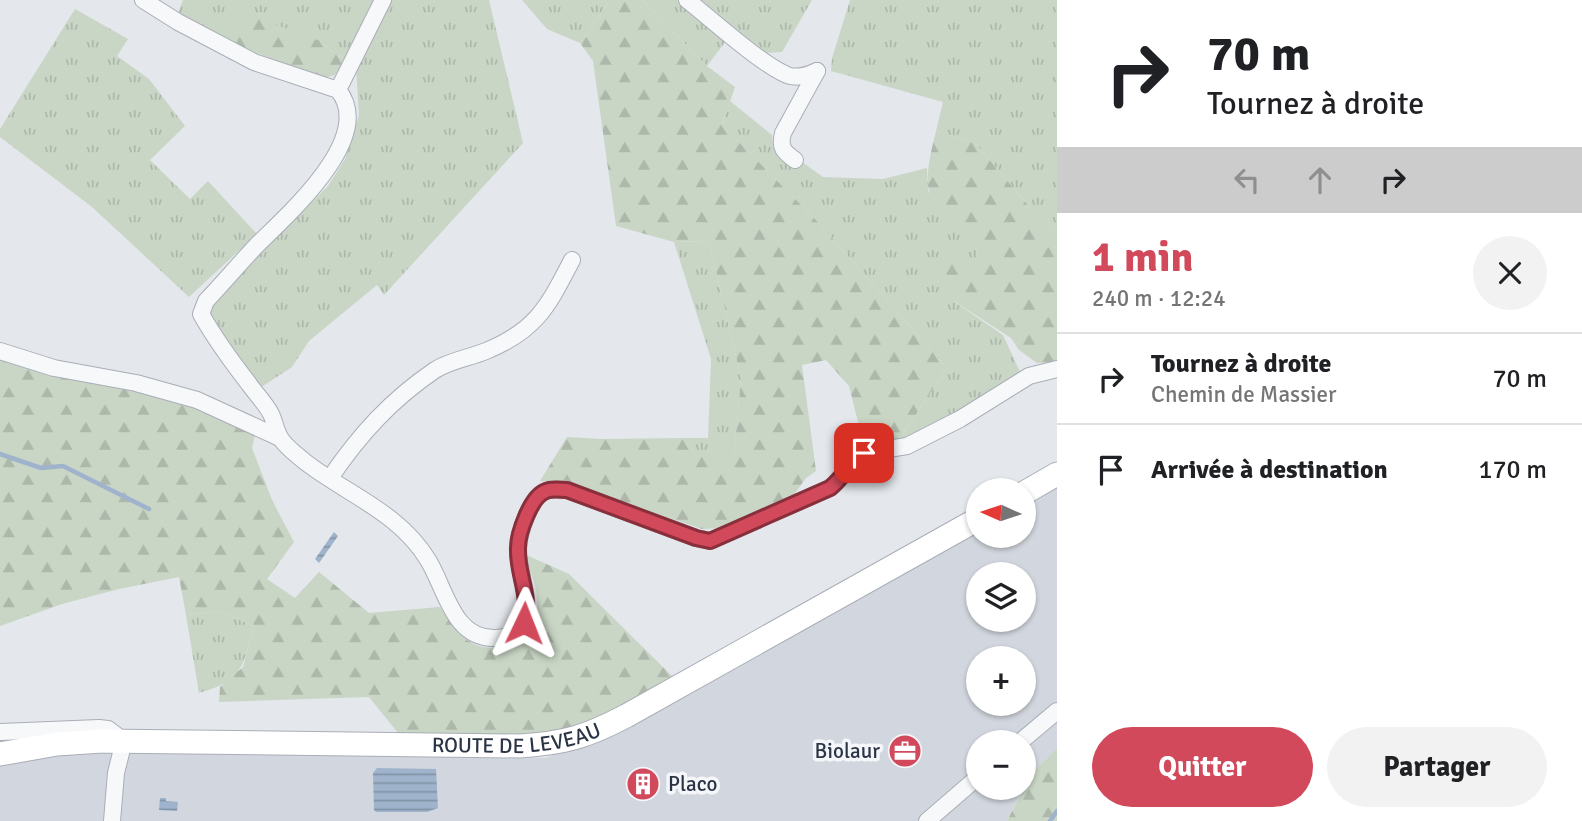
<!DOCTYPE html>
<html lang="fr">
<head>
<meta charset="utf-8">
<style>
  :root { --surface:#fff; --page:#f2f2f2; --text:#202124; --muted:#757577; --line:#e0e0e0; --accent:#d1495b }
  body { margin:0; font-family:Signika,sans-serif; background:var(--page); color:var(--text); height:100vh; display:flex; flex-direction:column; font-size:26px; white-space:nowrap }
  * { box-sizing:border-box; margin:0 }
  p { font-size:23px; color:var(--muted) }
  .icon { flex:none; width:38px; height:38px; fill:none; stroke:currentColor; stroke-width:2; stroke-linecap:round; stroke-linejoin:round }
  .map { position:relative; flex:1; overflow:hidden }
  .side { display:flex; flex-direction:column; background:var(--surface); width:525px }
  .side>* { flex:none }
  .top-card { background:#fff; color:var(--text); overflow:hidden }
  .needle { width:46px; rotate:273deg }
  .tools { position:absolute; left:966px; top:478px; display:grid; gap:14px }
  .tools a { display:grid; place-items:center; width:70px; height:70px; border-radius:50%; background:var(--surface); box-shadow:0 2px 5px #0004; font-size:35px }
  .pin { position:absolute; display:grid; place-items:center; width:60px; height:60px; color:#fff; margin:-30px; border-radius:14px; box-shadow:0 4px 10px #0006 }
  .me { position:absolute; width:77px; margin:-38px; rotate:2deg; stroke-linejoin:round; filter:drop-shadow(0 0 5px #0008) }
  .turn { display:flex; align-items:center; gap:24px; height:147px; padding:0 35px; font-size:32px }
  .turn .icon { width:91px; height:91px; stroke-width:2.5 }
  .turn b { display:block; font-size:49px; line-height:60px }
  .lanes { display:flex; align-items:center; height:66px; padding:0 35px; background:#0003; justify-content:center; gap:35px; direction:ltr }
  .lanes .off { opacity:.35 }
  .round { display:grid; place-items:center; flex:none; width:74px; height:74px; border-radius:37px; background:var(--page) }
  .headline { display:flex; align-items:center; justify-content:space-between; height:119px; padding:0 35px }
  h1 { font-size:42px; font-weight:700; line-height:52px; color:var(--accent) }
  .primary-button { display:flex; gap:14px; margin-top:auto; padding:14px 35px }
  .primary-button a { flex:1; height:80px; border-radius:42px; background:var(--accent); color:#fff; font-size:28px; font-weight:700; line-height:80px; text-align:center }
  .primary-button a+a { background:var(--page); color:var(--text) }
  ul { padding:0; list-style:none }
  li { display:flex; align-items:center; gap:21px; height:91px; padding:0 35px; border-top:2px solid var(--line) }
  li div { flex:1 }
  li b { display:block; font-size:26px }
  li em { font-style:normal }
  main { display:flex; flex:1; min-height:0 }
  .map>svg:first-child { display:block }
  .built { fill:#d2d6de; fill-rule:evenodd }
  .grass { fill:url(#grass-tufts) }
  .forest { fill:url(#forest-firs) }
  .water { fill:url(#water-rules) }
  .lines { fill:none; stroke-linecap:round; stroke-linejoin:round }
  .stream { stroke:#9fb4cc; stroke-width:4.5 }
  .street-casing { stroke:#a9aeb7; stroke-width:18 }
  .secondary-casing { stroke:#a9aeb7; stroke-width:25 }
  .street { stroke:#f7f8fa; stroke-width:16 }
  .secondary { stroke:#fff; stroke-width:23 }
  .route-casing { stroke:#882f3b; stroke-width:18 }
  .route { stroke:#d1495b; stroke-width:12 }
  .labels { text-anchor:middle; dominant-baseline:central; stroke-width:7; stroke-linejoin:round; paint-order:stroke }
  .street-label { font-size:21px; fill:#2b3445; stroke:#f4f6f9 }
  .poi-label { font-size:21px; fill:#2b3445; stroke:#f4f6f9; text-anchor:end }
</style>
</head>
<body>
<main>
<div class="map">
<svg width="1057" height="821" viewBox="0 0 1057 821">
  <defs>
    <pattern id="grass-tufts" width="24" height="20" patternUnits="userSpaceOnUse" patternTransform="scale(1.75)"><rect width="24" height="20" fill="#c9d6c5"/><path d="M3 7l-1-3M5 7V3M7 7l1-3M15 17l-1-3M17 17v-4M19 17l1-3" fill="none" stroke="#adb8ab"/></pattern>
    <pattern id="forest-firs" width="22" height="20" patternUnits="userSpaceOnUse" patternTransform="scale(1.75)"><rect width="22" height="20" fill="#c9d6c5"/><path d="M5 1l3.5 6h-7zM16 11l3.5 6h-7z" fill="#adb8ab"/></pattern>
    <pattern id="water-rules" width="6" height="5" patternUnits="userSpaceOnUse" patternTransform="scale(1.75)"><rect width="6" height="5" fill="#9fb4cc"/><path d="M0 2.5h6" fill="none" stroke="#8293a7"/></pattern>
  </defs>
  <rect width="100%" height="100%" fill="#e4e7ec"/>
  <path class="built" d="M1057,483V748L1031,774L1024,787V742H978V788H1023L1007,821H0V761L42,754L143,748L546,758L652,714L978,529V536H1024V503ZM978,574H1024V620H978ZM978,658H1024V704H978Z"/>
  <g class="grass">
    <path d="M183,0H377L344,60L320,41L220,39L178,13Z"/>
    <path d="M390,0H489L523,143L384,295L377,285L309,341L292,367L260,388L210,317L212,299L328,186L345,159L359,115L356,68Z"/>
    <path d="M522,0H610L580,43L547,29Z"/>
    <path d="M642,0H677L726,41L707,66Z"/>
    <path d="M695,0H812L782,52L764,53Z"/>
    <path d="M850,0H1057V229L1044,224L975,143L936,131L943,102L831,71L832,58Z"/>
    <path d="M75,9L128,39L117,56L149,79L185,126L150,160L190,199L208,181L257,234L189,297L92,207L0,137V129Z"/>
    <path d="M730,101L772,135C773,151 776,158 790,167L802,162L823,177L883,179L927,168L928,191L940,216L978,250L976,260L949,298L1003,335L1021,374L931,429L898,441L947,368L815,219L722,125Z"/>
    <path d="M709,241L741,378L734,457H696L684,438H708L711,359L674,242Z"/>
    <path d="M219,611L254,626C243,666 243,681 199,693L186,615Z"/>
  </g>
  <g class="forest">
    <path d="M610,0H642L707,66L735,87L722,125L815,219L947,368L898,441L864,446L849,386L826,360L802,365L816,471L806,478L793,496L727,528L702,529L566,483L540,481L567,437L602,439L684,438L696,457L734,456L741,378L709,241L674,242L616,226L593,61L580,43Z"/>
    <path d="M242,12L320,41L344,60L335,75L324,78L220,39Z"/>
    <path d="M936,131L975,143L1044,224L1057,229V362L1037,363L1019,350L1011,338L949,298L945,262L976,260L978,250C966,240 950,229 940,217C920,191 929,160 936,131Z"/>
    <path d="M0,357C86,379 174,394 256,431L252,448L272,500L294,542L267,579L295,598L319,572L369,613L440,607C449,620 457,635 472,643C486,651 517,650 528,638C535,630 538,611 537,601C537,586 529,569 524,554L569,574L673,677L593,722L571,730L513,736L398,733L369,697L219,702L220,687L243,667L254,626L219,611L186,615L179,577L119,589L62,604L0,626Z"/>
    <path d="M1057,748V821H1007L1031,774Z"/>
  </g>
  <g class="water">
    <path d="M334,532L338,536L319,563L315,559Z"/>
    <path d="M377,768L436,769L438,808L427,812H376L374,810L373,773Z"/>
    <path d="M160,798H166V801L178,802L177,811L159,810Z"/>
  </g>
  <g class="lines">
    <g class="stream">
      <path d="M0,454L41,468L63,466L149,509"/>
      <path d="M1050,821L1057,811"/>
    </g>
    <defs>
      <g id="street">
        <path d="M143,0L178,22L254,62L338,90C377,137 287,215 257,245C240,263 223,283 206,301L201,314C215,339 232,362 249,384C256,394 266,404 271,414C275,422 276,432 281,439C286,447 297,455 304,461C346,494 399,512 428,560C446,589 453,640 496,638C548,635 518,580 518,551C518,535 530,496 546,491C553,488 561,490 567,490L696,538L710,541L830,488C843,478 851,460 864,453L907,446L960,419L1029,376L1057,369"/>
        <path d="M687,0C710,18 765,68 790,76C800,78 808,75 817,71"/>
        <path d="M338,90L383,0"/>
        <path d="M795,160C784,152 779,148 783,133L817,71"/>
        <path d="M0,351L54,368L136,383L197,400L280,438"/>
        <path d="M330,478C360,434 391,400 435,370C451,360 469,358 486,351C537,330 548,306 572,260"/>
        <path d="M0,732L99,728L108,729L124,741L116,773L112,821"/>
        <path d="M1020,742L1057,711"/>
        <path d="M927,821L978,777"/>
      </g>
      <g id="secondary">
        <path d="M1024,493L1057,474"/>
        <path id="s1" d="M0,754L57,744L102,741L520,746C565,743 586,737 626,716L978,519"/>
      </g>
    </defs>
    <use href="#street" class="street-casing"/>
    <use href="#secondary" class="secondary-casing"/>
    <use href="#street" class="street"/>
    <use href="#secondary" class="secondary"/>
  </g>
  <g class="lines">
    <defs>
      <path id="route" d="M524,623C531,593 517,576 518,548C518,533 531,496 546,491C552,488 561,490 567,490L696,538L710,541L830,488C843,478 851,461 864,453"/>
    </defs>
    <use href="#route" class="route-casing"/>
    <use href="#route" class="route"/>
  </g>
  <defs>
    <symbol id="office-disc" viewBox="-11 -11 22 22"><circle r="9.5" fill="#d1495b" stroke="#f4f6f9"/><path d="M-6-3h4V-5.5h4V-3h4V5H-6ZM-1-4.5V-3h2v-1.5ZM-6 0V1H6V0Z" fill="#fff"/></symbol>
    <symbol id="building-disc" viewBox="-11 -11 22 22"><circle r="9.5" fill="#d1495b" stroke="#f4f6f9"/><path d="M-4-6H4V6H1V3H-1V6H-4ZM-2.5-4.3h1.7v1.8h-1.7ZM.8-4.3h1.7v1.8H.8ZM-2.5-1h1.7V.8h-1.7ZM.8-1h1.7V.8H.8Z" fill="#fff"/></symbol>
  </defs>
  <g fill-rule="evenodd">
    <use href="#office-disc" x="886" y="732" width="38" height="38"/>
    <use href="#building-disc" x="624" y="765" width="38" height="38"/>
  </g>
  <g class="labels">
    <g class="street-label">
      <text stroke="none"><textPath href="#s1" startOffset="518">ROUTE DE LEVEAU</textPath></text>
    </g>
    <g class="poi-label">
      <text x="880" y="751">Biolaur</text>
      <text x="668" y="784" text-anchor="start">Placo</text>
    </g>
  </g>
</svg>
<div class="tools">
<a><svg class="needle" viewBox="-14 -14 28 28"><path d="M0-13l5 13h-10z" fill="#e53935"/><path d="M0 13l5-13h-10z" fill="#757577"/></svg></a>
<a><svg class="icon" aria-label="layers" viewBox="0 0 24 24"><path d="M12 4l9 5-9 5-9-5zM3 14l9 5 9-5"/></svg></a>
<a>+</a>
<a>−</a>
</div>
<div class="pin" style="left:864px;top:453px;background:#d93025"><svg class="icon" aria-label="arrive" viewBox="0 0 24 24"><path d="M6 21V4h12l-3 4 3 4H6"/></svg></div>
<svg class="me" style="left:524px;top:623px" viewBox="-20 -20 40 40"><path d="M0-17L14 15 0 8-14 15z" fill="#d1495b" stroke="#fff" stroke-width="4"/></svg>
</div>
<section class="side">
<div class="top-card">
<div class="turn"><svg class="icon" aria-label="right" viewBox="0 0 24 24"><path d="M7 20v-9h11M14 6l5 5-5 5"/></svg><div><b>70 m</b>Tournez à droite</div></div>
<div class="lanes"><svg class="icon off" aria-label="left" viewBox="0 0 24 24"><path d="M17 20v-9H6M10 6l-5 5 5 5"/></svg><svg class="icon off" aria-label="ahead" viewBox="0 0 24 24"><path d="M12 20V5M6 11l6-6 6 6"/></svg><svg class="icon" aria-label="right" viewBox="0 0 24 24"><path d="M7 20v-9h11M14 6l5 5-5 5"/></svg></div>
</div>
<div class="headline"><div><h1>1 min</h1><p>240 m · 12:24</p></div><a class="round"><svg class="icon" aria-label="close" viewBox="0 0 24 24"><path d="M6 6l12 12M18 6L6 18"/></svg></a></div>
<ul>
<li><svg class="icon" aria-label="right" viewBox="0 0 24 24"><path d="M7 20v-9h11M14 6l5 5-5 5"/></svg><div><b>Tournez à droite</b><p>Chemin de Massier</p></div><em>70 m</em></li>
<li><svg class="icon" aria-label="arrive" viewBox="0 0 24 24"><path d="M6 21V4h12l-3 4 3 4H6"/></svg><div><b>Arrivée à destination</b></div><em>170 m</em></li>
</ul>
<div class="primary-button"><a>Quitter</a><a>Partager</a></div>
</section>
</main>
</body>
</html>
